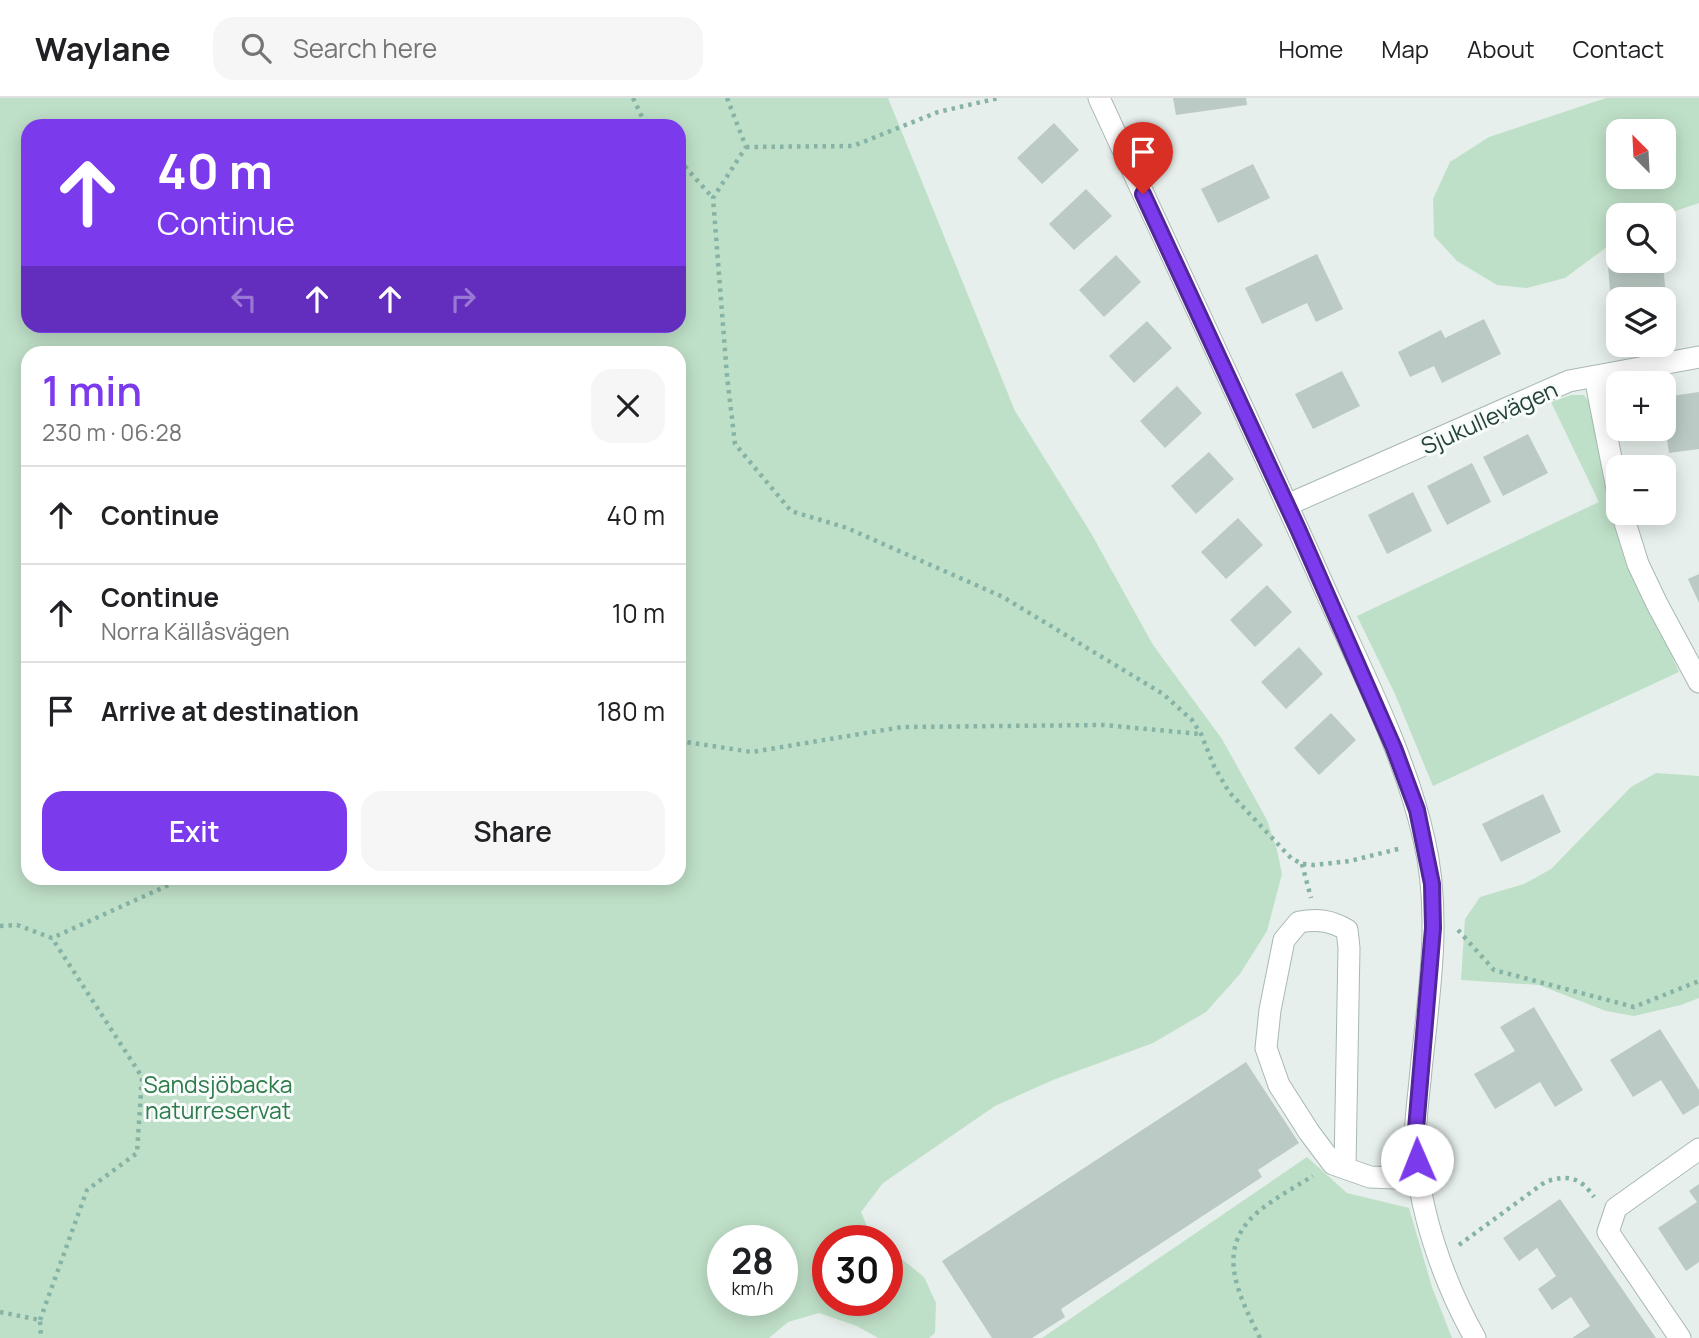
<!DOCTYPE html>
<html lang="en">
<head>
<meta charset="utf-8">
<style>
  :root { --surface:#fff; --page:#f6f6f6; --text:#202124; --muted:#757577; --line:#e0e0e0; --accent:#7c3aed }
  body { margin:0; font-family:Manrope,sans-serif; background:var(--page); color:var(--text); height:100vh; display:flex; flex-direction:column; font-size:26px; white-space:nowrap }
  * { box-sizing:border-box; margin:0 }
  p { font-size:23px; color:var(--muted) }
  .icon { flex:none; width:38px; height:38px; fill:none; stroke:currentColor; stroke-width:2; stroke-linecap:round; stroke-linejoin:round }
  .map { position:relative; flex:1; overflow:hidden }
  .sheet { position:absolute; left:21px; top:248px; width:665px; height:539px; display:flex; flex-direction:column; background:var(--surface); border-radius:21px; box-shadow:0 4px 18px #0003 }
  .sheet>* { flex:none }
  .banner { position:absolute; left:21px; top:21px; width:665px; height:214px; border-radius:21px; box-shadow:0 4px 18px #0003; background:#7c3aed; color:#fff; overflow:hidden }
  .needle { width:46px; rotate:336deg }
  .fabs { position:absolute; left:1606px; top:21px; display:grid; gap:14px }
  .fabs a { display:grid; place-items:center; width:70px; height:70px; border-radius:14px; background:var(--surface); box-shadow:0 4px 18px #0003; font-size:35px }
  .speed { position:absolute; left:707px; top:1127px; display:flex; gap:14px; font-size:35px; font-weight:700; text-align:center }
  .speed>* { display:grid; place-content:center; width:91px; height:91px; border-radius:50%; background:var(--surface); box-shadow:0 4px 18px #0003; line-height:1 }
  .speed small { font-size:18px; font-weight:400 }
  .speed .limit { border:10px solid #d22; background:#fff; color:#111 }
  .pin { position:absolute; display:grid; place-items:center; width:60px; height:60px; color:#fff; margin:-72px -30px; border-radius:50% 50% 50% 0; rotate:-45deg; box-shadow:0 0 7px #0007 }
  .pin .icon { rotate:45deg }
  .me { position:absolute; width:77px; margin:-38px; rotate:359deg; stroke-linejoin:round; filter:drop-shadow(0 0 5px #0008) }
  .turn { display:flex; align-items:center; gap:24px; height:147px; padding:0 21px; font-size:32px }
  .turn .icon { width:91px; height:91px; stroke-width:2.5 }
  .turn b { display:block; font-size:49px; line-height:60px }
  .lanes { display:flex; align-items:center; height:66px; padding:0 21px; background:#0003; justify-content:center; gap:35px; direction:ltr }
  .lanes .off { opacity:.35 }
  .round { display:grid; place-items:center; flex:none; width:74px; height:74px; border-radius:21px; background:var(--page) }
  .summary { display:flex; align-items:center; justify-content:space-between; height:119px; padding:0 21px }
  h1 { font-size:42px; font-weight:600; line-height:52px; color:var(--accent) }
  .primary-button { display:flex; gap:14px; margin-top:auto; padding:14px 21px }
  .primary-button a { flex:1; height:80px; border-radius:21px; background:var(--accent); color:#fff; font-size:28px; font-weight:600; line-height:80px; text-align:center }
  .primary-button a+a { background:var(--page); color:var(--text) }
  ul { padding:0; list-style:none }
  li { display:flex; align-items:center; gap:21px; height:98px; padding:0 21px; border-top:2px solid var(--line) }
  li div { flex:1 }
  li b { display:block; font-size:26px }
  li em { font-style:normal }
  header { display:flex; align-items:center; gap:42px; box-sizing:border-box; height:98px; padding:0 35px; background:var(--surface); border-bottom:2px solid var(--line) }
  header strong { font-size:33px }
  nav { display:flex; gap:38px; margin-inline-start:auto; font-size:24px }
  .search { width:490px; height:63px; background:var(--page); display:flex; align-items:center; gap:18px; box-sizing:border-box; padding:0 24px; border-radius:21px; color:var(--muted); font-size:26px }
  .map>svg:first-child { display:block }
  .green { fill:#bfe0c8; fill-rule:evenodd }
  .building { fill:#bbcac4 }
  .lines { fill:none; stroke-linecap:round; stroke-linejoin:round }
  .minor-casing { stroke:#a8b8b2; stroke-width:23 }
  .path { stroke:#86b3a5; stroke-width:4.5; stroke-dasharray:3.5 5; stroke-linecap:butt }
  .minor { stroke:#fff; stroke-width:21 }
  .route-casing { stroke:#51269a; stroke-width:18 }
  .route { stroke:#7c3aed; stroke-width:12 }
  .labels { text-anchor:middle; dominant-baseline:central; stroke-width:6; stroke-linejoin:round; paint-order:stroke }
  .street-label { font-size:23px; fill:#24423a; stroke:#f7fbf9 }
  .park-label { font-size:23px; fill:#2d7a4b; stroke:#f7fbf9 }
</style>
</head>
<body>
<header>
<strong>Waylane</strong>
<div class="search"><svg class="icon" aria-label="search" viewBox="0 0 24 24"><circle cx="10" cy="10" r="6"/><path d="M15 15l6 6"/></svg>Search here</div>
<nav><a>Home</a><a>Map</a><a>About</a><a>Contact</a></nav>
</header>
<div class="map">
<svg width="1699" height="1240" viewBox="0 0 1699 1240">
  <rect width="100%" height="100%" fill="#e6efeb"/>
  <g class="green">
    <path d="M0,0H888L1015,313L1091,435L1153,547L1222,641L1267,722L1277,752L1282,776L1267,833L1240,876L1206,914L1153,945L1053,982L995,1008L883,1085L861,1114L870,1135L879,1143H828V1202H887V1149L924,1179L936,1205L935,1235L929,1240H878L857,1228L819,1215L788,1224L769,1240H0ZM28,28H679V228H28ZM28,256H679V780H28ZM723,1143H782V1202H723Z"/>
    <path d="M1606,0H1699V105L1664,117H1619V140L1565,180L1527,190L1497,187L1457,163L1434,138L1433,101L1450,64L1489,39ZM1619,33H1664V79H1619Z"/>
    <path d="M1571,297H1584L1589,304L1611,404L1624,449L1679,574L1433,688L1395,596L1357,518L1599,404L1551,304Z"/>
    <path d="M1656,675L1699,678V900L1681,907L1634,918L1606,913L1539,887L1461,882L1465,821L1480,799L1524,786L1551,771L1631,689Z"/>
    <path d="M1307,1059L1347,1095L1409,1110L1432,1189L1452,1240H1042Z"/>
  </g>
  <g class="building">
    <path d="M1173,0H1246L1247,7L1176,17Z"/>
    <path d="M1054,25L1079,52L1042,86L1017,60Z"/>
    <path d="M1253,66L1270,100L1218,125L1201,91Z"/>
    <path d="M1086,91L1112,118L1074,152L1049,126Z"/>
    <path d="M1317,156L1343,211L1316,224L1307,205L1262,226L1245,190Z"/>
    <path d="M1116,157L1141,184L1104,219L1079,192Z"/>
    <path d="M1663,163L1666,201H1619V206H1611L1608,167Z"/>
    <path d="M1484,221L1501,256L1442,285L1434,268L1410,279L1398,254L1441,232L1445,240Z"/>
    <path d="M1147,223L1172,250L1134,285L1109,258Z"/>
    <path d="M1342,273L1360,308L1313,331L1295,296Z"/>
    <path d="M1177,288L1202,315L1165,350L1140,323Z"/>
    <path d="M1699,294V351L1669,355L1664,321V299Z"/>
    <path d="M1528,336L1548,375L1503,398L1483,359Z"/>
    <path d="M1209,354L1234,381L1196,416L1171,388Z"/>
    <path d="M1472,365L1491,404L1447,427L1427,388Z"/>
    <path d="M1413,394L1432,433L1387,456L1368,417Z"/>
    <path d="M1238,420L1263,447L1226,481L1201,454Z"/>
    <path d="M1699,476V505L1688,481Z"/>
    <path d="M1267,487L1292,514L1255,549L1230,522Z"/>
    <path d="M1299,549L1323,576L1286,611L1261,584Z"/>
    <path d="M1331,615L1356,642L1319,677L1294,650Z"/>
    <path d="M1543,696L1561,734L1501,764L1482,726Z"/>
    <path d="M1534,909L1583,992L1555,1009L1540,984L1495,1011L1474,976L1515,953L1500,929Z"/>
    <path d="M1660,931L1699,992V1007L1683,1017L1661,982L1633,999L1610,962Z"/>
    <path d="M1246,964L1299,1045L1258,1072L1262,1079L1061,1211L1065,1219L1032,1240H992L942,1163Z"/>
    <path d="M1699,1086V1164L1686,1173L1658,1130L1697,1104L1689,1093Z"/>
    <path d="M1560,1101L1656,1240H1572L1590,1228L1571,1199L1552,1212L1538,1191L1556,1178L1537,1150L1519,1163L1503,1140Z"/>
  </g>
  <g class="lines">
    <defs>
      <g id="minor">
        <path d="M1099,0C1174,163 1251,325 1324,489C1360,570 1404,653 1424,741C1442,817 1429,896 1421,972C1419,996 1415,1021 1415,1045C1418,1111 1443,1183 1475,1240"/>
        <path d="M1595,279L1619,401"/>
        <path d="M1287,407L1569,283L1699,259"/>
        <path d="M1622,415L1638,466L1657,506L1699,584"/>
        <path d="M1345,1068L1349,850L1347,832C1330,822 1318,821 1299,824L1284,842L1270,912L1266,950L1279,987L1309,1034L1333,1066L1370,1079L1419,1081"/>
        <path d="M1680,1240L1608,1134L1616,1110L1699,1051"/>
      </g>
    </defs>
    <use href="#minor" class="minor-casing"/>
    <g class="path">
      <path d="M633,0L643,21L649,28"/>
      <path d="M727,0L746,49L713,100L727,278L735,346L791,413L847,430L1003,499L1163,596L1192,622L1201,636L1214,668L1229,694L1291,760L1302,766L1314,767L1350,763L1402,750"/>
      <path d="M746,49L853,48L938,14L999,0"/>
      <path d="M679,62L713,100"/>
      <path d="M679,643L752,654L902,629L1104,627L1200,636"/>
      <path d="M1302,766L1311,800"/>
      <path d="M0,828L17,827L52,840L171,786L175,780"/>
      <path d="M1458,832L1494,872L1634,909L1699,883"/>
      <path d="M1459,1147L1545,1084C1568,1076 1580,1079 1594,1099"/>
      <path d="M0,1214L40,1222L41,1240"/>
      <path d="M40,1222L87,1092L137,1055L142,979L52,840"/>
      <path d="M1260,1240C1239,1197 1213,1151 1259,1113C1275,1100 1295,1089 1313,1078"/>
    </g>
    <use href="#minor" class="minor"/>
  </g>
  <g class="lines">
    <defs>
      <path id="route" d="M1143,96L1298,431L1394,650L1417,712L1432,786L1433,830L1415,1043L1417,1062"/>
    </defs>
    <use href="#route" class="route-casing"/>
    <use href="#route" class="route"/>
  </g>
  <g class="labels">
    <g class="street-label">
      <text transform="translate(1489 319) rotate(-24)">Sjukullevägen</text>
    </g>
    <g class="park-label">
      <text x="218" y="986">Sandsjöbacka<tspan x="218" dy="26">naturreservat</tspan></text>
    </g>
  </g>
</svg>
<div class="fabs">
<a><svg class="needle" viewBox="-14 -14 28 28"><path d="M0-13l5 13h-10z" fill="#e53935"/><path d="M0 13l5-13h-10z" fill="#757577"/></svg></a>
<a><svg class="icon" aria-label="search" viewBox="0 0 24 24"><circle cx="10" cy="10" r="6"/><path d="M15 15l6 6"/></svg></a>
<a><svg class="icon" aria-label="layers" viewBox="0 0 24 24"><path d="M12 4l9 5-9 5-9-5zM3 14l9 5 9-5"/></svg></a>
<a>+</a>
<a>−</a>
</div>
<div class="speed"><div>28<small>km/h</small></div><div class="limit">30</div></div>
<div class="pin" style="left:1143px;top:96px;background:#d93025"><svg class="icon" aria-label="arrive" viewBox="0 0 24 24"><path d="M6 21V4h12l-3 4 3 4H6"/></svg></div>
<svg class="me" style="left:1417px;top:1062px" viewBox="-20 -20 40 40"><circle r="19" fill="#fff"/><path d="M0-13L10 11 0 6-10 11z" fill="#7c3aed"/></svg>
<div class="banner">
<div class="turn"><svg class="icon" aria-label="ahead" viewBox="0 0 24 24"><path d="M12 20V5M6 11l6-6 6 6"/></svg><div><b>40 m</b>Continue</div></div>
<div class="lanes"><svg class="icon off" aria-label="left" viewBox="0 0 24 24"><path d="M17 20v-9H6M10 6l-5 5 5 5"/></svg><svg class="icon" aria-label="ahead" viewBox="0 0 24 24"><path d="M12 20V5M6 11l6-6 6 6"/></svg><svg class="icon" aria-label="ahead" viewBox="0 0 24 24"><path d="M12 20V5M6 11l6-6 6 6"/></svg><svg class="icon off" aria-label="right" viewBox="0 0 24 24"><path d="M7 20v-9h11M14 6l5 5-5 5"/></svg></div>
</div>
<section class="sheet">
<div class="summary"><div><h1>1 min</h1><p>230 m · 06:28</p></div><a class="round"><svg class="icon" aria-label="close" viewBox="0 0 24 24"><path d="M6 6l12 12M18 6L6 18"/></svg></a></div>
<ul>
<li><svg class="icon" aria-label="ahead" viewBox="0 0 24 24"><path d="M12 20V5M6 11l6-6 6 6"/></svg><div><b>Continue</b></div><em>40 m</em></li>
<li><svg class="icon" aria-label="ahead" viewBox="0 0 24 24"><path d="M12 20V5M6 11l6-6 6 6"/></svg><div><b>Continue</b><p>Norra Källåsvägen</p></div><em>10 m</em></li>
<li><svg class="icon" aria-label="arrive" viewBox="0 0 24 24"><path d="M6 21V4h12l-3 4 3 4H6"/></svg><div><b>Arrive at destination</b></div><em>180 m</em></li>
</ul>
<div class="primary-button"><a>Exit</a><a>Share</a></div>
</section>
</div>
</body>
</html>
